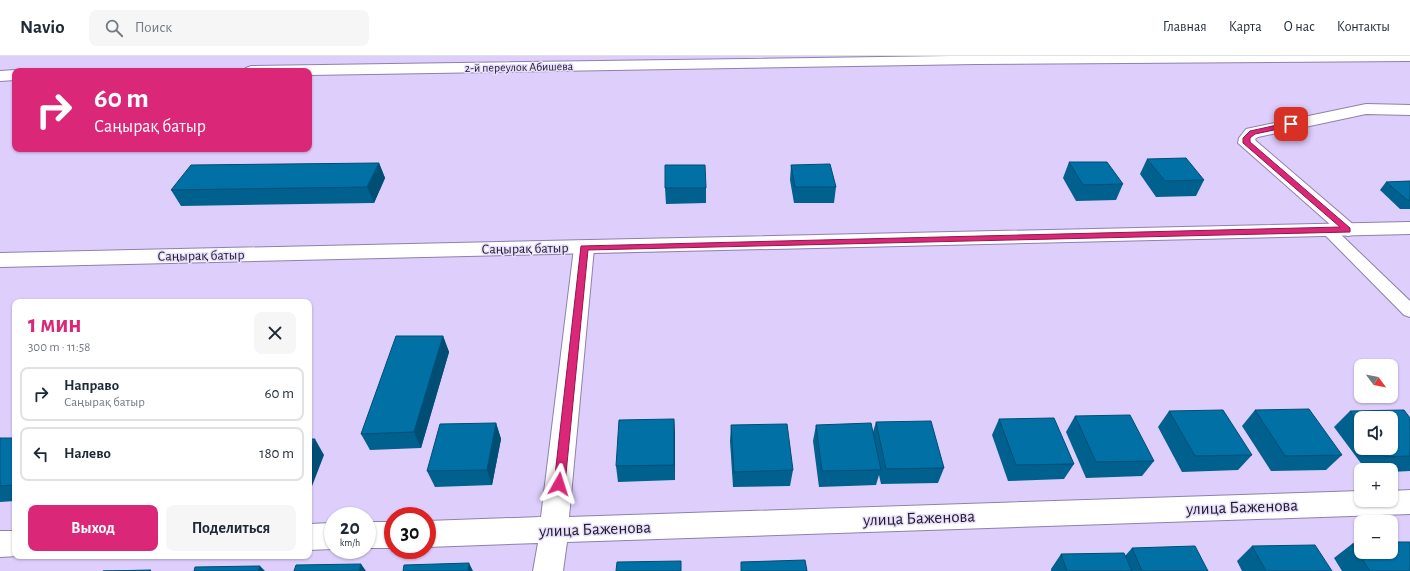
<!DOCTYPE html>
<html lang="ru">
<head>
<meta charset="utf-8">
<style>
  :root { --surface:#fff; --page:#f6f6f7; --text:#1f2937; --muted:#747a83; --line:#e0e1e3; --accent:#db2777 }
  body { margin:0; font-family:"Alegreya Sans",sans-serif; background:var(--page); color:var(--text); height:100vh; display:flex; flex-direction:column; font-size:15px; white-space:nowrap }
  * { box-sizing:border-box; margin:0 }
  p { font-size:13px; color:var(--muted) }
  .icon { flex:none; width:22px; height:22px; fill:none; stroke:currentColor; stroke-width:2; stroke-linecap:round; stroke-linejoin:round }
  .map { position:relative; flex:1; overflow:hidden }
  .sheet { position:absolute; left:12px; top:243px; width:300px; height:260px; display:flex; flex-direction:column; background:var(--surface); border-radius:8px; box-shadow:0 1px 3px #0004 }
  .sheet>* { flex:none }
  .guide { position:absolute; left:12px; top:12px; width:300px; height:84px; border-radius:8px; box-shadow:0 1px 3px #0004; background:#db2777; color:#fff; overflow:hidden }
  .needle { width:26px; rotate:122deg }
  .tools { position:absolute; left:1354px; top:303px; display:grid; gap:8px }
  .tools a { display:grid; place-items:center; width:44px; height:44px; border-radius:8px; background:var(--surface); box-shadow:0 1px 3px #0004; font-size:20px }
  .speed { position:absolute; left:324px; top:451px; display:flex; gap:8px; font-size:20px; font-weight:700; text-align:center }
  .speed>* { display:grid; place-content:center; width:52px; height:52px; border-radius:50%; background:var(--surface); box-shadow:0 1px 3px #0004; line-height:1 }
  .speed small { font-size:10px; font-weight:400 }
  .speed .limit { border:6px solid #d22; background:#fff; color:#111 }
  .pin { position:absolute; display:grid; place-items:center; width:34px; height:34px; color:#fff; margin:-17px; border-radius:8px; box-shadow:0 2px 6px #0006 }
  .me { position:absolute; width:44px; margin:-22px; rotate:6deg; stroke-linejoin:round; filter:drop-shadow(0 0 3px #0008) }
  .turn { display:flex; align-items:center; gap:14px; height:84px; padding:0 16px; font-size:18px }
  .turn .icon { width:52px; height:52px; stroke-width:2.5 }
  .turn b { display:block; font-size:28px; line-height:34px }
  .round { display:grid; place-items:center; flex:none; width:42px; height:42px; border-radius:8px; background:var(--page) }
  .summary { display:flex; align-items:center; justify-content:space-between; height:68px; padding:0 16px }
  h1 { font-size:24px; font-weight:600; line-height:30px; color:var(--accent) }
  .cta { display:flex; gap:8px; margin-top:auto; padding:8px 16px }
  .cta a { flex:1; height:46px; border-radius:8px; background:var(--accent); color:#fff; font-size:16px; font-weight:600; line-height:46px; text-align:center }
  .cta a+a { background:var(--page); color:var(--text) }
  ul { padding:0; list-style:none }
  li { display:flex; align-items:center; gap:12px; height:54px; margin:0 8px 6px; padding:0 8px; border:2px solid var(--line); border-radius:8px }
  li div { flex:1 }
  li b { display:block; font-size:15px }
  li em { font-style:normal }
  header { display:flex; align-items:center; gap:24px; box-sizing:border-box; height:56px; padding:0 20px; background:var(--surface); border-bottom:1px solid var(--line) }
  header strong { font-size:19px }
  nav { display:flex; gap:22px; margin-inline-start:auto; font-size:14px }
  .search { width:280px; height:36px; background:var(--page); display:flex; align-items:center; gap:10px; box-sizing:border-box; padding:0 14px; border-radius:8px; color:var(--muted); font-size:15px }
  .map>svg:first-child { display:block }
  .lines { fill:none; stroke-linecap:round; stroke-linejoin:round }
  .lane-casing { stroke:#8e81ab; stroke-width:2 }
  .street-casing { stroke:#8e81ab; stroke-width:2 }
  .secondary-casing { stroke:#8e81ab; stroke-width:2 }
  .lane { fill:#fff; fill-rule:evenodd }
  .street { fill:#fff; fill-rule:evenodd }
  .secondary { fill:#fff; fill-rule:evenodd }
  .wall { fill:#00608e; fill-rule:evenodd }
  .shaded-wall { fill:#004e74 }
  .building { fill:#0070a5; stroke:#004e74 }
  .route { fill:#db2777; stroke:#8e194d }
  .labels { text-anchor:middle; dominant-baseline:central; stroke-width:3; stroke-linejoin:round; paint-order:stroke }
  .far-street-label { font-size:12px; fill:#201a2b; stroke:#e7dffb }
  .street-label { font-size:14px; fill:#201a2b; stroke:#e7dffb }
  .near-street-label { font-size:17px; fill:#201a2b; stroke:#e7dffb }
</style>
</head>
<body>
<header>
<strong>Navio</strong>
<div class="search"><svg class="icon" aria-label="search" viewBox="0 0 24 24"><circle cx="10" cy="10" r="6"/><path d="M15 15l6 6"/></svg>Поиск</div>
<nav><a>Главная</a><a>Карта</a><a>О нас</a><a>Контакты</a></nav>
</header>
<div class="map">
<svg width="1410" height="515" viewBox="0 0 1410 515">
  <rect width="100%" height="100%" fill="#ddcefc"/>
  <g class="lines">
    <defs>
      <path id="lane" d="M1328,169L1333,171L1410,245V261L1404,259L1323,177L1320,174L1323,171Z"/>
      <g id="street">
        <path d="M949,0H1410V5L976,8L309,19V15H243L246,12L251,10Z"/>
        <path d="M15,14L17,15H15V24L0,25V15Z"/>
        <path d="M1366,48L1410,49V59L1366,58L1258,81L1255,83L1256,85L1355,170L1358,174L1355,178L1348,180L1341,178L1238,87L1239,82L1246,73Z"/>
        <path d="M584,186L591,187L594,192L569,461L1361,435V444H1391V435L1410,434V458L567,486L563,515H533L538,487L427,491V465L541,461L574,192L577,187Z"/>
        <rect x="367" y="466" width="26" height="26"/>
        <path d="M333,467V493L309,494V468Z"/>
        <path d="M0,475H15V500H18L0,501Z"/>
      </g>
      <path id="secondary" d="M1410,166V178L0,211V197Z"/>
    </defs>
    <use href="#lane" class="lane-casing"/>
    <use href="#street" class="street-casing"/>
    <use href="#secondary" class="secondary-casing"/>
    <use href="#lane" class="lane"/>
    <use href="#street" class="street"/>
    <use href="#secondary" class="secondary"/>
  </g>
  <g class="wall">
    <path d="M1147,103L1204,124L1196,140L1156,141L1140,118Z"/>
    <path d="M1069,106L1123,128L1116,144L1076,145L1063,122Z"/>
    <path d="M379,107L385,122L374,147L181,150L171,134Z"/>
    <path d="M791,109L836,131L834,147H794L790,124Z"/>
    <path d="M1410,125V153H1400L1380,134L1386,126Z"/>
    <path d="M665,132H706V147L666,148Z"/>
    <path d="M443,280L449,296L421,392L370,394L361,378Z"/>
    <path d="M1255,354L1342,399L1326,414L1271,415L1242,370Z"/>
    <path d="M1169,355L1252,399L1238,414L1182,416L1158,371Z"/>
    <path d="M1350,355L1410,362V415L1391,416V414H1366L1334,371ZM1361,362L1391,392H1361Z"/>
    <path d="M1075,360L1154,405L1142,420L1086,422L1066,376Z"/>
    <path d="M674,363L675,379V424L618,426L616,410Z"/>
    <path d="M999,363L1074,408L1064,423L1008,425L992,379Z"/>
    <path d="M876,366L944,412L938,427L881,428L879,419L876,429L819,431L813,385L816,369L873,376Z"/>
    <path d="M496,367L501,383L492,429L435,431L427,415Z"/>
    <path d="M731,369L793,414L790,430L733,431L730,385Z"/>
    <path d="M0,382H15V445L0,446Z"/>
    <path d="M1352,488L1410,515H1342L1334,502Z"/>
    <path d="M1252,490L1332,515H1242L1237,505Z"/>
    <path d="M1132,492L1208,515H1051V513L1061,498L1125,500Z"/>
  </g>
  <g class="shaded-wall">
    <path d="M379,107L385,122L374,147L367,131Z"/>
    <path d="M443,280L449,296L421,392L414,376Z"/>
    <path d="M674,363L675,379V424L674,409Z"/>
    <path d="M496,367L501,383L492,429L487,414Z"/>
    <path d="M315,383L324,399L309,438V397Z"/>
    <path d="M469,507L473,515H468Z"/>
    <path d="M361,508L366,515H359Z"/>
    <path d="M260,510L265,515H258Z"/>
  </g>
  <g class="building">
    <path d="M1186,102L1204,124L1165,125L1147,103Z"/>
    <path d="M1069,106H1107L1123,128L1083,129Z"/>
    <path d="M379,107L367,131L171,134L191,109Z"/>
    <path d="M830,108L836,131H795L791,109Z"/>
    <path d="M665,109H705L706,132H665Z"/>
    <path d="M1410,125V144H1407L1386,126Z"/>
    <path d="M396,280H443L414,376L361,378Z"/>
    <path d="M1309,353L1342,399L1285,400L1255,354Z"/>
    <path d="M1223,354L1252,399L1195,400L1169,355Z"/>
    <path d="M1404,354L1410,362V400L1385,401L1378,392H1391V362H1361V370L1350,355Z"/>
    <path d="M1130,359L1154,405L1096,406L1075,360Z"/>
    <path d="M1054,362L1074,408L1016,409L999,363Z"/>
    <path d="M674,363V409L616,410L619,364Z"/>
    <path d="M931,365L944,412L886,413L876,366Z"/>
    <path d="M496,367L487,414L427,415L440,368Z"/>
    <path d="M871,367L881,414L822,415L816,369Z"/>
    <path d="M787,368L793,414L734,416L731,369Z"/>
    <path d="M0,382H15V429L0,430Z"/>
    <path d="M309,383H315L309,397Z"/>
    <path d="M1391,486H1410V515H1370L1352,488L1361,487V496H1391Z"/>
    <path d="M1315,489L1332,515H1266L1252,490Z"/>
    <path d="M1195,490L1208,515H1142L1132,492Z"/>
    <path d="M1124,497L1132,515H1067L1061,498Z"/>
    <path d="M805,504L807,515H741V506Z"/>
    <path d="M681,505V515H616L617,506Z"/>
    <path d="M469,507L468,515H403L404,509Z"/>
    <path d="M361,508L359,515H294L296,509Z"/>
    <path d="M260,510L258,515H194L195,511Z"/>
    <path d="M151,514L150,515H103Z"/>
  </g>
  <path class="route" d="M1291,66L1294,68L1293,70L1255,78L1250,82V86L1350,172V176L588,194L565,428L563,431L559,432L555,431L554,428L581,190L1340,171L1243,87V82L1250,75Z"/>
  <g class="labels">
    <g class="far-street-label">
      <text transform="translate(519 11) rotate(-1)">2-й переулок Абишева</text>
    </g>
    <g class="street-label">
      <text transform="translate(525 193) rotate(-1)">Саңырақ батыр</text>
      <text transform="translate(201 200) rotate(-1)">Саңырақ батыр</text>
    </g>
    <g class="near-street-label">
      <text transform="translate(1242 451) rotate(-2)">улица Баженова</text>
      <text transform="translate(919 462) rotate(-2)">улица Баженова</text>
      <text transform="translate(595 473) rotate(-2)">улица Баженова</text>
    </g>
  </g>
</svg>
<div class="tools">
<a><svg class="needle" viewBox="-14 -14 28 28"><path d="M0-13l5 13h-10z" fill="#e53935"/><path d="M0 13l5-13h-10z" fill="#747a83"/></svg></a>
<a><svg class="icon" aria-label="sound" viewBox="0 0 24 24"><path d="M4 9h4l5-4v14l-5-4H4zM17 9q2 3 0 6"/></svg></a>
<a>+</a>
<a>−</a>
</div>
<div class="speed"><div>20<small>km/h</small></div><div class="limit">30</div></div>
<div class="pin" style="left:1291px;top:68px;background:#d93025"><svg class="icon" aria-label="arrive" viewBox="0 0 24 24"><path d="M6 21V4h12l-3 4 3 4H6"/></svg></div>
<svg class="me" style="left:559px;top:428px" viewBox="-20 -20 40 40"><path d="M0-17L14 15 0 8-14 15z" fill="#db2777" stroke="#fff" stroke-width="4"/></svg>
<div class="guide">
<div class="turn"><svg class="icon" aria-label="right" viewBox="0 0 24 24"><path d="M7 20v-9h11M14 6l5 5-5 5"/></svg><div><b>60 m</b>Саңырақ батыр</div></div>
</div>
<section class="sheet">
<div class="summary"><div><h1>1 мин</h1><p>300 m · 11:58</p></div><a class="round"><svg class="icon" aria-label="close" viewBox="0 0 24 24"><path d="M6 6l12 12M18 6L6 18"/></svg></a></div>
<ul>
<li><svg class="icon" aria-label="right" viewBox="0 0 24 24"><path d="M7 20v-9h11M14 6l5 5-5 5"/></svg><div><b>Направо</b><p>Саңырақ батыр</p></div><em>60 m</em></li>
<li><svg class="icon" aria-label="left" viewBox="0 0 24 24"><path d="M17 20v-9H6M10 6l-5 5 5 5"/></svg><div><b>Налево</b></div><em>180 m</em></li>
</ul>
<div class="cta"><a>Выход</a><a>Поделиться</a></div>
</section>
</div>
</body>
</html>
